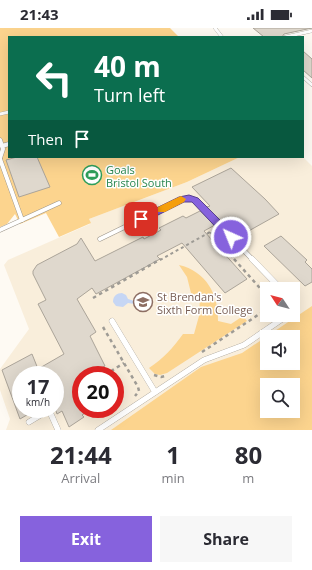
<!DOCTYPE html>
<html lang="en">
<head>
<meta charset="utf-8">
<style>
  :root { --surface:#fff; --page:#f7f7f7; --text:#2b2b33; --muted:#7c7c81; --accent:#8662dd }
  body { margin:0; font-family:"Open Sans",sans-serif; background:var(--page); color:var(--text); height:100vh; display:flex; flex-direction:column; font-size:15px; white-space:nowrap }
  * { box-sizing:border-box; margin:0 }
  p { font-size:13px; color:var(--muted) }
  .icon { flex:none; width:22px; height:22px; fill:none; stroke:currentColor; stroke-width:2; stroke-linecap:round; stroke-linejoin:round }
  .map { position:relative; height:402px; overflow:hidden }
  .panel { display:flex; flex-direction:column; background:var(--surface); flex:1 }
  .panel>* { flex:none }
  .banner { position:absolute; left:8px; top:8px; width:296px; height:122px; border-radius:0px; box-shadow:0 4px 16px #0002; background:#0b6e4f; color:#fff; overflow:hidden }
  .needle { width:26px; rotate:306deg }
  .tools { position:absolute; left:260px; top:254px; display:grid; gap:8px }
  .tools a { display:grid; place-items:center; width:40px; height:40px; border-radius:0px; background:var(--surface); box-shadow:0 4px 16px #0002; font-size:20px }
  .speed { position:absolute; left:12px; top:338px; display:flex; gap:8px; font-size:20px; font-weight:700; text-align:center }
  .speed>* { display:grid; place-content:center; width:52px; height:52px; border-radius:50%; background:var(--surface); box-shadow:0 4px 16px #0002; line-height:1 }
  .speed small { font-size:10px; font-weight:400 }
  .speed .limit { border:6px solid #d22; background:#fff; color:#111 }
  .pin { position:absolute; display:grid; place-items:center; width:34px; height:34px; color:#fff; margin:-17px; border-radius:8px; box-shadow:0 2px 6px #0006 }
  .me { position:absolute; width:44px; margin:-22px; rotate:316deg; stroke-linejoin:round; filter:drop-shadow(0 0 3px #0008) }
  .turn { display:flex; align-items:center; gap:14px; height:84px; padding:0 20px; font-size:18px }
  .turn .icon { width:52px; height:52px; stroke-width:2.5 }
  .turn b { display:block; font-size:28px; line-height:34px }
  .then { display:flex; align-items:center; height:38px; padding:0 20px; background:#0003; gap:8px; font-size:15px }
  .eta { display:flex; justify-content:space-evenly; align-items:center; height:68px; text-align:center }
  .eta b { font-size:24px; font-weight:700; line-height:28px }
  .action { display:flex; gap:8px; margin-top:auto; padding:8px 20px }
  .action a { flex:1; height:46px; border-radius:0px; background:var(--accent); color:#fff; font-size:16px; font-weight:700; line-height:46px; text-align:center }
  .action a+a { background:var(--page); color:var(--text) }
  .status { display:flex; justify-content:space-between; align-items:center; height:28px; padding:0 20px; background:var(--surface); direction:ltr }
  .status svg { height:11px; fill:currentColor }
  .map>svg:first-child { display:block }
  .built { fill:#f9eedb; fill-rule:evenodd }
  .green { fill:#fcd48e; fill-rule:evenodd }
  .water { fill:#c6d6f4 }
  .building { fill:#dfd8cd; stroke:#aba499 }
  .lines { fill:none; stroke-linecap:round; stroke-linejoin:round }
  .service-far2-casing { stroke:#9a9388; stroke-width:3.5 }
  .service-far1-casing { stroke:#9a9388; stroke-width:5 }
  .service-casing { stroke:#9a9388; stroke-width:6 }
  .path-far1 { stroke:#9e9b95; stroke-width:2; stroke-dasharray:3 3; stroke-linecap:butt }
  .path { stroke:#9e9b95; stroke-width:2.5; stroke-dasharray:3.5 3.5; stroke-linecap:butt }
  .service-far2 { stroke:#fff; stroke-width:3 }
  .service-far1 { stroke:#fff; stroke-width:4 }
  .service { stroke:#fff; stroke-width:5.5 }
  .route { fill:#8662dd; stroke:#574090 }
  .slow { fill:#f59e0b }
  .labels { text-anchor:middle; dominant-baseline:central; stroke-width:3; stroke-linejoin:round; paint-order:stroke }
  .leisure-label { font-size:11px; fill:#27864d; stroke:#fff; text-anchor:start }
  .education-label { font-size:11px; fill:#785e54; stroke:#fff; text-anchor:start }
</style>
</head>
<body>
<div class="status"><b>21:43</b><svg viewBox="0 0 49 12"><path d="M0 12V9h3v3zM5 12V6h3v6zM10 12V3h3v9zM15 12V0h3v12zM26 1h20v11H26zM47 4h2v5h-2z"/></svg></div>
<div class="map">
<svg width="312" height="402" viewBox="0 0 312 402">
  <rect width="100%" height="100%" fill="#fefaf3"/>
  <path class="built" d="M240,129H303L312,138V402H6L10,391L0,362V341L29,301L4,237L8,232L90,196L89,191L187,154ZM267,261H293V287H267ZM267,309H293V335H267ZM21,347H55V381H21ZM81,347H115V381H81ZM267,357H293V383H267Z"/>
  <g class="green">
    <path d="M0,0H170L179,9H9V129H240L187,154L89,191L91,195L59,209L46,185L20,196L15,186L7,196L0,199Z"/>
    <path d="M179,237C206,243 219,267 218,293L231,296L243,288L247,293L167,345L160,347L155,346L149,340C164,330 173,320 183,306H194L199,288L200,269L191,265L187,249Z"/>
    <path d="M312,278V402H111L201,339L242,325ZM267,309H293V335H267ZM267,357H293V383H267Z"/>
  </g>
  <path class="water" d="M122,265L126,267L128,271L141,275V277L128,275L123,279L116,278L113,274C113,268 117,265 122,265Z"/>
  <g class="building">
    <path d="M253,0H312L284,6L282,9H264Z"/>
    <path d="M303,23L312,31V50L303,42Z"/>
    <path d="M17,129H37L50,159L19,169L6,132Z"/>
    <path d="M231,140L265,171L279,186L245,205L230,190L221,194L207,179L210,178L192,159Z"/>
    <path d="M200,183L215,197L204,203L247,251L225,265L182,215L157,228L160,231L96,266L92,260L77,271L96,304L90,308L105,338L89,347H81V381H91L82,387L84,389L69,399L62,383L57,386L55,380V347H21V381H37L20,391L2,342L32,326L38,341L64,326L38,276L46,272L33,246V243L37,237L77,216L81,210L95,233L143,209L144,211L161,202L159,200L183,188L186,190Z"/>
    <path d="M281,208L307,232L305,234L312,241V254L305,258L264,218Z"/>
  </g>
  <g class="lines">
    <defs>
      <g id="service-far2">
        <path d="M215,0L222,9"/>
        <path d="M285,9L312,3"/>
        <path d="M303,49L312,57"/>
        <path d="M0,86L9,84"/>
      </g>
      <g id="service-far1">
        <path d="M0,112L3,121L0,130"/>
        <path d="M2,118L9,116"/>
        <path d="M0,131L22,192"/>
        <path d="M0,202L59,175"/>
        <path d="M100,211L182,171L189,170L195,172L253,232"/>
      </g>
      <g id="service">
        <path d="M252,231L281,261"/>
        <path d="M112,293L155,364"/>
        <path d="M29,394L49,382L58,402"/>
        <path d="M98,402L204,332L244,317L288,287"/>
      </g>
    </defs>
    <use href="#service-far2" class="service-far2-casing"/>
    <use href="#service-far1" class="service-far1-casing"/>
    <use href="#service" class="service-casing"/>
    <g class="path-far1">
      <path d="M215,202L210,204L235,232"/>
      <path d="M160,232L210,204"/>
    </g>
    <g class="path">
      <path d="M234,231L267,268"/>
      <path d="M93,270L161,231"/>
      <path d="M103,299L138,359L139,363L135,368"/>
      <path d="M202,324L267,281"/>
      <path d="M105,347L124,335"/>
      <path d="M154,347L161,349L165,348"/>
    </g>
    <use href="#service-far2" class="service-far2"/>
    <use href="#service-far1" class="service-far1"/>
    <use href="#service" class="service"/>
  </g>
  <path class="route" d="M189,167L198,170L234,206L236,209L234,212H228L192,174H184L144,194H138L137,191L138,189L179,169Z"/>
  <path class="slow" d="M181,168L186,171L184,174L165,184H158L157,181L158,179Z"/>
  <defs>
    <symbol id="stadium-ring" viewBox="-11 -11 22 22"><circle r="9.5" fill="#fff" stroke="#2e9e5b" stroke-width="1.5"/><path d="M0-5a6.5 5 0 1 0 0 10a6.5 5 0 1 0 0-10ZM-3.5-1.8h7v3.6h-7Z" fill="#2e9e5b"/></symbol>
    <symbol id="university-ring" viewBox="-11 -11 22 22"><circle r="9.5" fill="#fff" stroke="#8d6e63" stroke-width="1.5"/><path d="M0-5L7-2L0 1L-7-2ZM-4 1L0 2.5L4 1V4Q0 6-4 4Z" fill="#8d6e63"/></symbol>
  </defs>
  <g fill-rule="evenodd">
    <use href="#stadium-ring" x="81" y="136" width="22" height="22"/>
    <use href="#university-ring" x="132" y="263" width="22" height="22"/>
  </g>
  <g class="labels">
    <g class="leisure-label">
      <text x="106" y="141">Goals<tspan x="106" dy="13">Bristol South</tspan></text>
    </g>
    <g class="education-label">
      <text x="157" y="268">St Brendan's<tspan x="157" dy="13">Sixth Form College</tspan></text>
    </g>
  </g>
</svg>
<div class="tools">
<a><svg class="needle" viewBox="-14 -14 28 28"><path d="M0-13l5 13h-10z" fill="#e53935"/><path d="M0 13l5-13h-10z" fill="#7c7c81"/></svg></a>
<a><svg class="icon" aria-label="sound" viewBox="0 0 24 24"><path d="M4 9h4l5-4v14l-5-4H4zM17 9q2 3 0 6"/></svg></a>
<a><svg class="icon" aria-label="search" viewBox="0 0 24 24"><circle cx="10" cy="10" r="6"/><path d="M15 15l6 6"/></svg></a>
</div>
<div class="speed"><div>17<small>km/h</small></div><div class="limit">20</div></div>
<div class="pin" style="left:141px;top:191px;background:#d93025"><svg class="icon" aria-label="arrive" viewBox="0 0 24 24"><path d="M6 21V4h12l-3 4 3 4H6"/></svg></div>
<svg class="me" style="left:231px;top:209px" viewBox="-20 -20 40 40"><circle r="17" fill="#8662dd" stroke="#fff" stroke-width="3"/><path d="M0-11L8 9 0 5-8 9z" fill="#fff"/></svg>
<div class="banner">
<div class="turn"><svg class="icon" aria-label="left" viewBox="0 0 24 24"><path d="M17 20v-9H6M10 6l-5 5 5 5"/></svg><div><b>40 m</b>Turn left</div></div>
<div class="then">Then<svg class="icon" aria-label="arrive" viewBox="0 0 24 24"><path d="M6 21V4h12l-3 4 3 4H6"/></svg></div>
</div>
</div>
<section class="panel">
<div class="eta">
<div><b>21:44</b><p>Arrival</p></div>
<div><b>1</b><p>min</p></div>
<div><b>80</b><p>m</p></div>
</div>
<div class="action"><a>Exit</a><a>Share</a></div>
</section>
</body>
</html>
